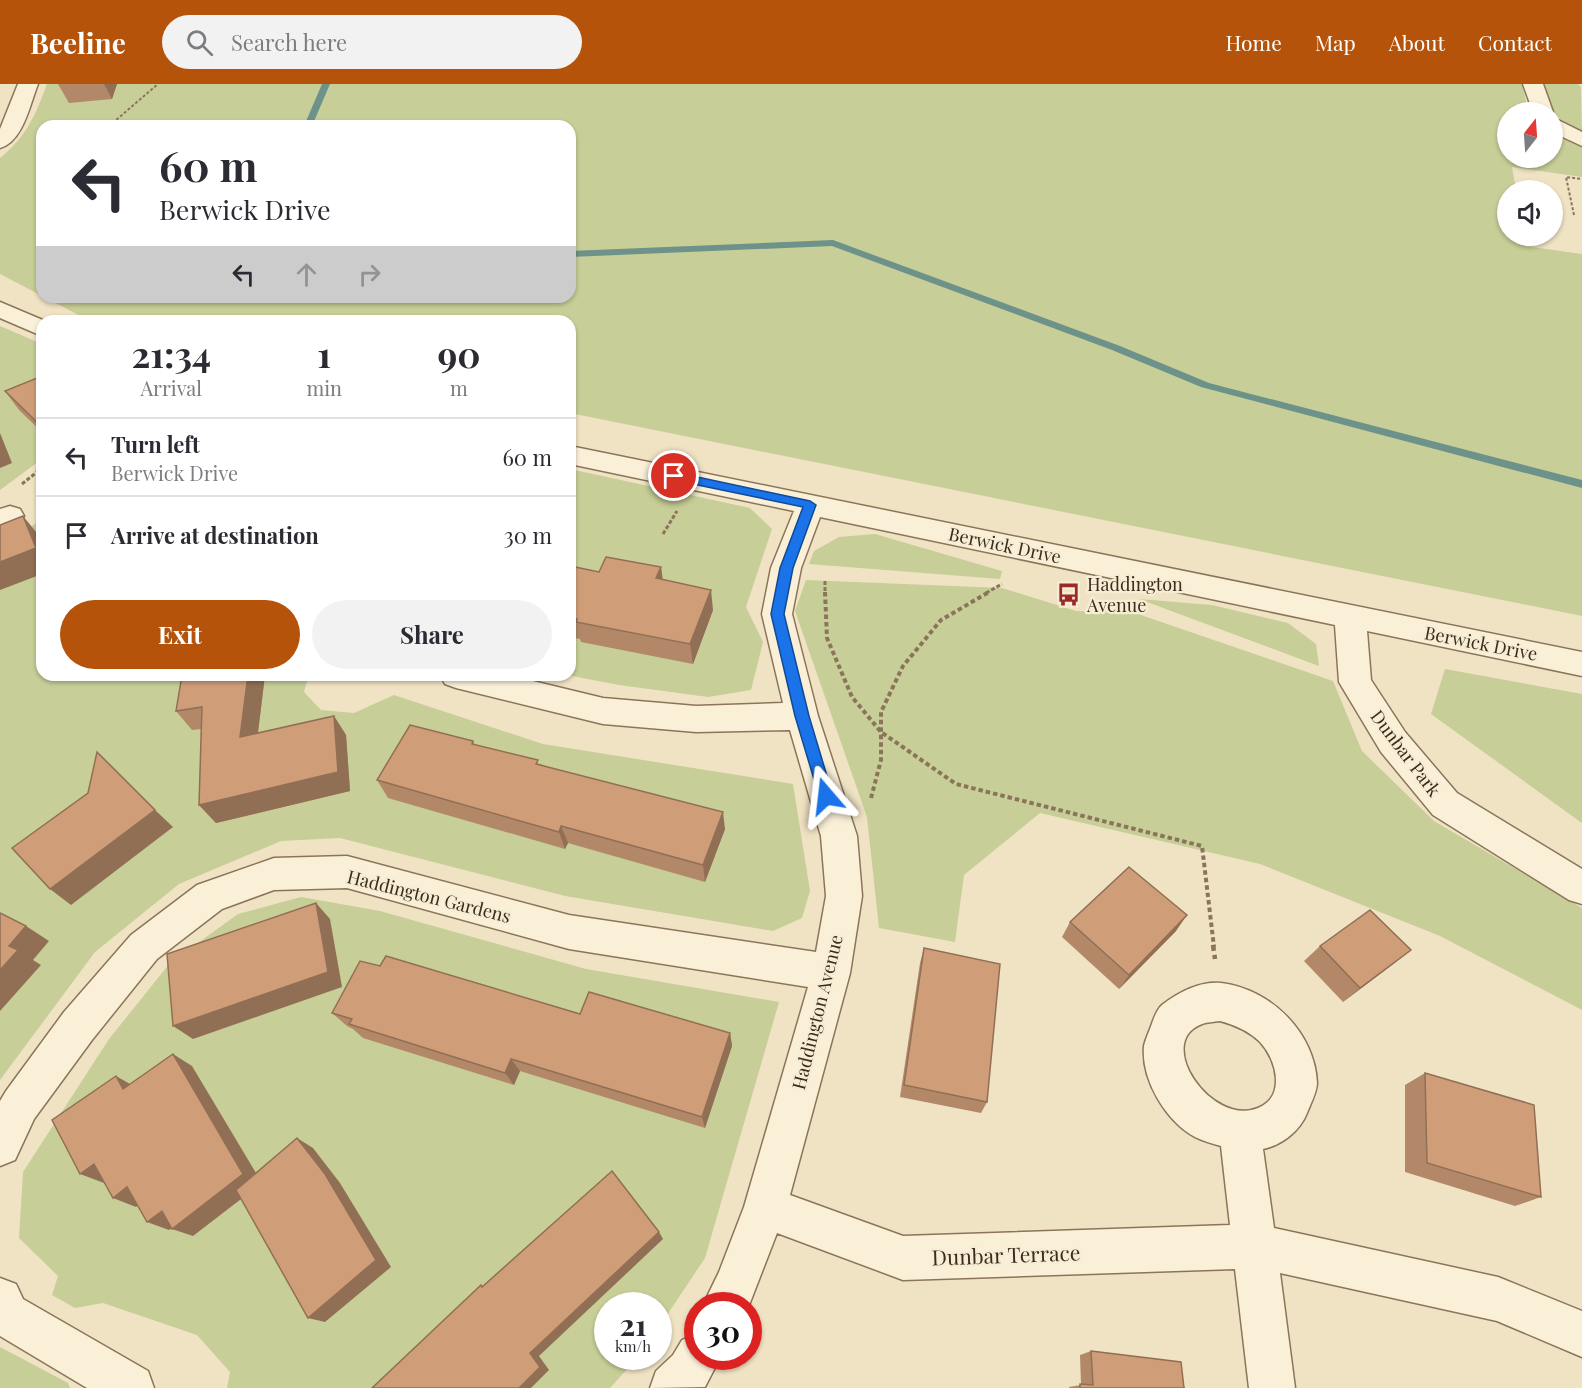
<!DOCTYPE html>
<html lang="en">
<head>
<meta charset="utf-8">
<style>
  :root { --surface:#fff; --page:#f2f2f3; --text:#2b2b33; --muted:#7c7c81; --line:#e1e1e2; --accent:#b45309 }
  body { margin:0; font-family:"Playfair Display",serif; background:var(--page); color:var(--text); height:100vh; display:flex; flex-direction:column; font-size:22px; white-space:nowrap }
  * { box-sizing:border-box; margin:0 }
  p { font-size:20px; color:var(--muted) }
  .icon { flex:none; width:33px; height:33px; fill:none; stroke:currentColor; stroke-width:2; stroke-linecap:round; stroke-linejoin:round }
  .map { position:relative; flex:1; overflow:hidden }
  .details { position:absolute; left:36px; top:231px; width:540px; height:366px; display:flex; flex-direction:column; background:var(--surface); border-radius:18px; box-shadow:0 2px 4px #0004 }
  .details>* { flex:none }
  .top-card { position:absolute; left:36px; top:36px; width:540px; height:183px; border-radius:18px; box-shadow:0 2px 4px #0004; background:#fff; color:var(--text); overflow:hidden }
  .needle { width:39px; rotate:17deg }
  .controls { position:absolute; left:1497px; top:18px; display:grid; gap:12px }
  .controls a { display:grid; place-items:center; width:66px; height:66px; border-radius:50%; background:var(--surface); box-shadow:0 2px 4px #0004; font-size:30px }
  .speed { position:absolute; left:594px; top:1208px; display:flex; gap:12px; font-size:30px; font-weight:700; text-align:center }
  .speed>* { display:grid; place-content:center; width:78px; height:78px; border-radius:50%; background:var(--surface); box-shadow:0 2px 4px #0004; line-height:1 }
  .speed small { font-size:15px; font-weight:400 }
  .speed .limit { border:9px solid #d22; background:#fff; color:#111 }
  .pin { position:absolute; display:grid; place-items:center; width:51px; height:51px; color:#fff; margin:-26px; border:3px solid #fff; border-radius:50%; box-shadow:0 2px 6px #0007 }
  .me { position:absolute; width:66px; margin:-33px; rotate:343deg; stroke-linejoin:round; filter:drop-shadow(0 0 4px #0008) }
  .turn { display:flex; align-items:center; gap:21px; height:126px; padding:0 24px; font-size:27px }
  .turn .icon { width:78px; height:78px; stroke-width:2.5 }
  .turn b { display:block; font-size:42px; line-height:51px }
  .lanes { display:flex; align-items:center; height:57px; padding:0 24px; background:#0003; justify-content:center; gap:30px; direction:ltr }
  .lanes .off { opacity:.35 }
  .eta { display:flex; justify-content:space-evenly; align-items:center; height:102px; text-align:center }
  .eta b { font-size:36px; font-weight:700; line-height:42px }
  .button { display:flex; gap:12px; margin-top:auto; padding:12px 24px }
  .button a { flex:1; height:69px; border-radius:36px; background:var(--accent); color:#fff; font-size:24px; font-weight:700; line-height:69px; text-align:center }
  .button a+a { background:var(--page); color:var(--text) }
  ul { padding:0; list-style:none }
  li { display:flex; align-items:center; gap:18px; height:78px; padding:0 24px; border-top:2px solid var(--line) }
  li div { flex:1 }
  li b { display:block; font-size:22px }
  li em { font-style:normal }
  header { display:flex; align-items:center; gap:36px; box-sizing:border-box; height:84px; padding:0 30px; background:var(--accent); color:#fff }
  header strong { font-size:28px }
  nav { display:flex; gap:33px; margin-inline-start:auto; font-size:21px }
  .search { width:420px; height:54px; background:var(--page); display:flex; align-items:center; gap:15px; box-sizing:border-box; padding:0 21px; border-radius:33px; color:var(--muted); font-size:22px }
  .map>svg:first-child { display:block }
  .green { fill:#c7ce97 }
  .lines { fill:none; stroke-linecap:round; stroke-linejoin:round }
  .stream { fill:#6c9289; fill-rule:evenodd }
  .minor-casing { stroke:#8b755a; stroke-width:3 }
  .path-far3 { stroke:#8b755a; stroke-width:2; stroke-dasharray:3 2; stroke-linecap:butt }
  .path-far2 { stroke:#8b755a; stroke-width:3; stroke-dasharray:4 2; stroke-linecap:butt }
  .path-far1 { stroke:#8b755a; stroke-width:4; stroke-dasharray:4.5 3; stroke-linecap:butt }
  .path { stroke:#8b755a; stroke-width:4.5; stroke-dasharray:6 4; stroke-linecap:butt }
  .minor { fill:#faf0d8; fill-rule:evenodd }
  .wall { fill:#b28868 }
  .shaded-wall { fill:#916f55 }
  .building { fill:#cf9e79; stroke:#916f55; stroke-width:1.5 }
  .route { fill:#1a73e8; stroke:#114b97; stroke-width:1.5 }
  .labels { text-anchor:middle; dominant-baseline:central; stroke-width:4.5; stroke-linejoin:round; paint-order:stroke }
  .street-label { font-size:18px; fill:#3b2c1e; stroke:#f7edd4 }
  .poi-label { font-size:18px; fill:#3b2c1e; stroke:#f7edd4; text-anchor:start }
  .near-street-label { font-size:21px; fill:#3b2c1e; stroke:#f7edd4 }
</style>
</head>
<body>
<header>
<strong>Beeline</strong>
<div class="search"><svg class="icon" aria-label="search" viewBox="0 0 24 24"><circle cx="10" cy="10" r="6"/><path d="M15 15l6 6"/></svg>Search here</div>
<nav><a>Home</a><a>Map</a><a>About</a><a>Contact</a></nav>
</header>
<div class="map">
<svg width="1582" height="1304" viewBox="0 0 1582 1304">
  <rect width="100%" height="100%" fill="#f0e3c4"/>
  <g class="green">
    <path d="M47,0H1522L1528,25L1531,28H1508V74H1552L1553,48L1582,62V93L1512,83L1516,106H1508V152H1523L1525,162L1582,170V532L570,329V237H90L44,213H570V42H42V212L0,190V74C27,52 35,32 47,0Z"/>
    <path d="M1544,0H1578L1581,3L1582,49C1556,36 1551,28 1544,0Z"/>
    <path d="M0,242L42,260V375L0,406Z"/>
    <path d="M570,385L750,424L772,445L746,523L763,558L751,606L708,613L619,601L567,591H570Z"/>
    <path d="M42,435V591H309L304,608L321,626L354,629L394,611L543,660L793,700L810,807L802,834L773,847L565,812L340,754L281,757L179,800L95,868L0,996V454L22,449Z"/>
    <path d="M875,450L1002,487L1000,495L809,480L814,467L839,453Z"/>
    <path d="M806,496L1002,504L1076,527L1138,530L1333,597L1362,667L1434,737L1582,824V926L1440,852L1260,780L1040,729L964,791L955,858L879,844L867,733L795,527Z"/>
    <path d="M1139,515L1212,521L1288,539L1316,560L1319,582Z"/>
    <path d="M1445,585L1582,610V739L1431,630Z"/>
    <path d="M301,813L380,827L586,885L779,918L705,1174L659,1243L658,1221H608V1272H639L610,1304H227L230,1288L197,1251L103,1219L75,1224L52,1211L58,1192L19,1154L23,1088L109,955L170,879L238,830Z"/>
    <path d="M0,1263L68,1299L70,1304H0Z"/>
  </g>
  <g class="lines">
    <g class="stream">
      <path d="M322,0H330L312,42H304Z"/>
      <path d="M833,156L1120,262L1209,299L1582,396V404L1201,303L1112,266L832,162L570,173V167Z"/>
    </g>
    <defs>
      <g id="minor">
        <path d="M18,0H38C30,20 23,58 0,64V45Z"/>
        <path d="M1523,0H1543L1553,28L1552,29L1533,28Z"/>
        <path d="M1552,33L1582,48V62L1552,48Z"/>
        <path d="M0,218L45,237H42V252L0,234Z"/>
        <path d="M570,362L1582,568V592L1367,547L1371,596L1405,648L1457,709L1582,785V820L1569,816L1433,731L1381,668L1339,598L1335,541L820,433L801,484L792,530L818,632L857,752L862,812L850,889L790,1111L903,1152L1230,1141L1221,1062C1213,1060 1203,1057 1195,1053C1166,1037 1141,996 1144,962C1145,957 1148,950 1150,945C1153,937 1156,926 1162,921C1179,908 1199,897 1221,899C1271,905 1315,949 1317,999C1317,1008 1310,1021 1307,1029C1300,1047 1282,1061 1263,1065L1274,1144L1498,1193L1582,1227V1273L1497,1237L1280,1189L1295,1304H1249L1235,1185L903,1196L777,1149L748,1224V1221H703L719,1188L744,1123L808,903L569,865L347,804L274,806L222,825L157,875L92,956L34,1035L15,1076L0,1082V1017L6,1007L64,928L131,851L197,801L274,774L347,772L569,831L816,868L826,812L821,752L790,646L696,648L603,640L456,604L445,600L440,591H508L603,614L696,622L783,619L762,530L771,484L794,427L570,380ZM1220,937C1235,941 1249,947 1260,958C1277,976 1286,1013 1258,1024C1212,1043 1153,958 1202,940C1207,938 1214,938 1220,937Z"/>
        <path d="M10,422L20,425L24,432L20,439L0,445V425Z"/>
        <path d="M0,1194L16,1200L23,1215L148,1287L154,1304H87L0,1252Z"/>
        <path d="M698,1249V1272H721L705,1303L650,1304L656,1287L673,1271L682,1256Z"/>
      </g>
    </defs>
    <use href="#minor" class="minor-casing"/>
    <g class="path-far3">
      <path d="M67,42L115,37L158,0"/>
      <path d="M1574,131L1566,93L1582,95"/>
    </g>
    <g class="path-far2">
      <path d="M22,400L42,384"/>
      <path d="M663,450L677,427"/>
      <path d="M825,497V509"/>
      <path d="M986,509L1002,500"/>
    </g>
    <g class="path-far1">
      <path d="M825,508L827,554L852,613L881,648L956,700L1202,762L1214,863"/>
      <path d="M871,714L881,676V628L903,582L941,536L989,508"/>
    </g>
    <path class="path" d="M1213,861L1215,875"/>
    <use href="#minor" class="minor"/>
  </g>
  <g class="wall">
    <path d="M58,0H117L112,15L69,19Z"/>
    <path d="M42,292V348L19,326L5,307Z"/>
    <path d="M570,482L599,488L661,483L662,495L713,526L693,580L581,558L580,555L570,553Z"/>
    <path d="M265,591L258,649L334,632L346,651L350,707L216,739L199,721L201,645L192,646L176,627Z"/>
    <path d="M473,657L475,661L540,680L725,745L705,798L568,759L565,765L388,714L377,696Z"/>
    <path d="M1070,838L1176,847L1119,905L1062,853Z"/>
    <path d="M1320,862L1411,866L1343,918L1304,877Z"/>
    <path d="M924,864L987,1018L981,1029L900,1013L920,879Z"/>
    <path d="M332,929L580,930L730,949L732,962L705,1044L520,987L514,1001L363,954L353,945L347,942Z"/>
    <path d="M1425,989L1541,1113L1515,1122L1405,1088V1001Z"/>
    <path d="M1091,1267L1184,1304H1185H1069V1303L1081,1301L1080,1271Z"/>
  </g>
  <g class="shaded-wall">
    <path d="M104,0H117L112,15Z"/>
    <path d="M0,349L12,379L0,384Z"/>
    <path d="M23,432L41,454L42,456V490L0,506V478Z"/>
    <path d="M661,483L664,504L656,494Z"/>
    <path d="M711,506L713,526L693,580L690,560Z"/>
    <path d="M248,591H265L255,672L240,653Z"/>
    <path d="M334,632L346,651L350,707L216,739L199,721Z"/>
    <path d="M155,726L173,743L71,821L50,805Z"/>
    <path d="M723,728L725,745L705,798L703,781Z"/>
    <path d="M561,742L568,759L565,765L559,748Z"/>
    <path d="M316,819L330,835L342,903L193,955L173,942Z"/>
    <path d="M1187,831L1176,847L1119,905L1129,891Z"/>
    <path d="M26,842L49,857L33,876L41,881L0,927V886L9,862Z"/>
    <path d="M1411,866L1392,881L1343,918L1360,904Z"/>
    <path d="M730,949L732,962L705,1044L702,1033Z"/>
    <path d="M173,970L192,982L262,1099L193,1152L172,1145Z"/>
    <path d="M511,975L520,987L514,1001L505,989Z"/>
    <path d="M116,992L137,1004L123,1005Z"/>
    <path d="M297,1054L313,1064L340,1099L391,1183L325,1238L308,1234Z"/>
    <path d="M94,1080L104,1099L80,1090Z"/>
    <path d="M127,1103L150,1112L136,1123L113,1114Z"/>
    <path d="M162,1127L184,1135L169,1146L147,1138Z"/>
    <path d="M659,1148L663,1155L539,1272L549,1286L531,1304H519L530,1269Z"/>
  </g>
  <g class="building">
    <path d="M42,292V343L5,307Z"/>
    <path d="M23,432L36,464L0,478V441Z"/>
    <path d="M606,473L661,483L656,494L711,506L690,560L576,538L577,535L570,533V482L599,488Z"/>
    <path d="M182,591H248L240,653L334,632L338,688L199,721L202,623L176,627Z"/>
    <path d="M410,641L473,657L472,660L538,676L536,680L723,728L703,781L561,742L559,748L377,696Z"/>
    <path d="M97,668L155,726L50,805L12,764L88,709Z"/>
    <path d="M1129,783L1187,831L1129,891L1070,838Z"/>
    <path d="M316,819L328,888L173,942L167,870Z"/>
    <path d="M1370,826L1411,866L1360,904L1320,862Z"/>
    <path d="M0,829L26,842L9,862L18,866L0,886Z"/>
    <path d="M924,864L1000,880L987,1018L904,1001Z"/>
    <path d="M386,872L580,930L589,908L730,949L702,1033L511,975L505,989L349,940L352,935L332,929L360,877L380,882Z"/>
    <path d="M173,970L243,1090L172,1145L162,1127L147,1138L127,1103L113,1114L94,1080L80,1090L52,1036L116,992L123,1005Z"/>
    <path d="M1425,989L1534,1021L1541,1113L1427,1079Z"/>
    <path d="M297,1054L325,1090L376,1176L308,1234L236,1106Z"/>
    <path d="M612,1087L659,1148L530,1269L540,1283L519,1304H372L481,1201L482,1203Z"/>
    <path d="M1091,1267L1181,1278L1184,1304H1185H1080V1300L1093,1301Z"/>
  </g>
  <path class="route" d="M674,388L810,417L816,421L793,484L784,530L809,632L833,712L831,717H821L819,712L795,632L771,530L780,484L803,423L669,395L668,392Z"/>
  <defs>
    <symbol id="bus-bare" viewBox="-9 -9 18 18"><path d="M-5-6H5V4H4V6H2V4H-2V6H-4V4H-5ZM-3.5-4V0h7V-4ZM-3.5 1.2v1.5H-2V1.2ZM2 1.2v1.5H3.5V1.2Z" fill="#9c2927" stroke="#f7edd4" stroke-width="2.5" paint-order="stroke"/></symbol>
  </defs>
  <g fill-rule="evenodd">
    <use href="#bus-bare" x="1052" y="494" width="33" height="33"/>
  </g>
  <g class="labels">
    <g class="street-label">
      <text transform="translate(1005 461) rotate(12)">Berwick Drive</text>
      <text transform="translate(1481 559) rotate(11)">Berwick Drive</text>
      <text transform="translate(1406 669) rotate(53)">Dunbar Park</text>
      <text transform="translate(429 812) rotate(14)">Haddington Gardens</text>
      <text transform="translate(817 928) rotate(-76)">Haddington Avenue</text>
    </g>
    <g class="poi-label">
      <text x="1087" y="500">Haddington<tspan x="1087" dy="21">Avenue</tspan></text>
    </g>
    <g class="near-street-label">
      <text transform="translate(1006 1170) rotate(-2)">Dunbar Terrace</text>
    </g>
  </g>
</svg>
<div class="controls">
<a><svg class="needle" viewBox="-14 -14 28 28"><path d="M0-13l5 13h-10z" fill="#e53935"/><path d="M0 13l5-13h-10z" fill="#7c7c81"/></svg></a>
<a><svg class="icon" aria-label="sound" viewBox="0 0 24 24"><path d="M4 9h4l5-4v14l-5-4H4zM17 9q2 3 0 6"/></svg></a>
</div>
<div class="speed"><div>21<small>km/h</small></div><div class="limit">30</div></div>
<div class="pin" style="left:674px;top:392px;background:#d93025"><svg class="icon" aria-label="arrive" viewBox="0 0 24 24"><path d="M6 21V4h12l-3 4 3 4H6"/></svg></div>
<svg class="me" style="left:826px;top:712px" viewBox="-20 -20 40 40"><path d="M0-17L14 15 0 8-14 15z" fill="#1a73e8" stroke="#fff" stroke-width="4"/></svg>
<div class="top-card">
<div class="turn"><svg class="icon" aria-label="left" viewBox="0 0 24 24"><path d="M17 20v-9H6M10 6l-5 5 5 5"/></svg><div><b>60 m</b>Berwick Drive</div></div>
<div class="lanes"><svg class="icon" aria-label="left" viewBox="0 0 24 24"><path d="M17 20v-9H6M10 6l-5 5 5 5"/></svg><svg class="icon off" aria-label="ahead" viewBox="0 0 24 24"><path d="M12 20V5M6 11l6-6 6 6"/></svg><svg class="icon off" aria-label="right" viewBox="0 0 24 24"><path d="M7 20v-9h11M14 6l5 5-5 5"/></svg></div>
</div>
<section class="details">
<div class="eta">
<div><b>21:34</b><p>Arrival</p></div>
<div><b>1</b><p>min</p></div>
<div><b>90</b><p>m</p></div>
</div>
<ul>
<li><svg class="icon" aria-label="left" viewBox="0 0 24 24"><path d="M17 20v-9H6M10 6l-5 5 5 5"/></svg><div><b>Turn left</b><p>Berwick Drive</p></div><em>60 m</em></li>
<li><svg class="icon" aria-label="arrive" viewBox="0 0 24 24"><path d="M6 21V4h12l-3 4 3 4H6"/></svg><div><b>Arrive at destination</b></div><em>30 m</em></li>
</ul>
<div class="button"><a>Exit</a><a>Share</a></div>
</section>
</div>
</body>
</html>
